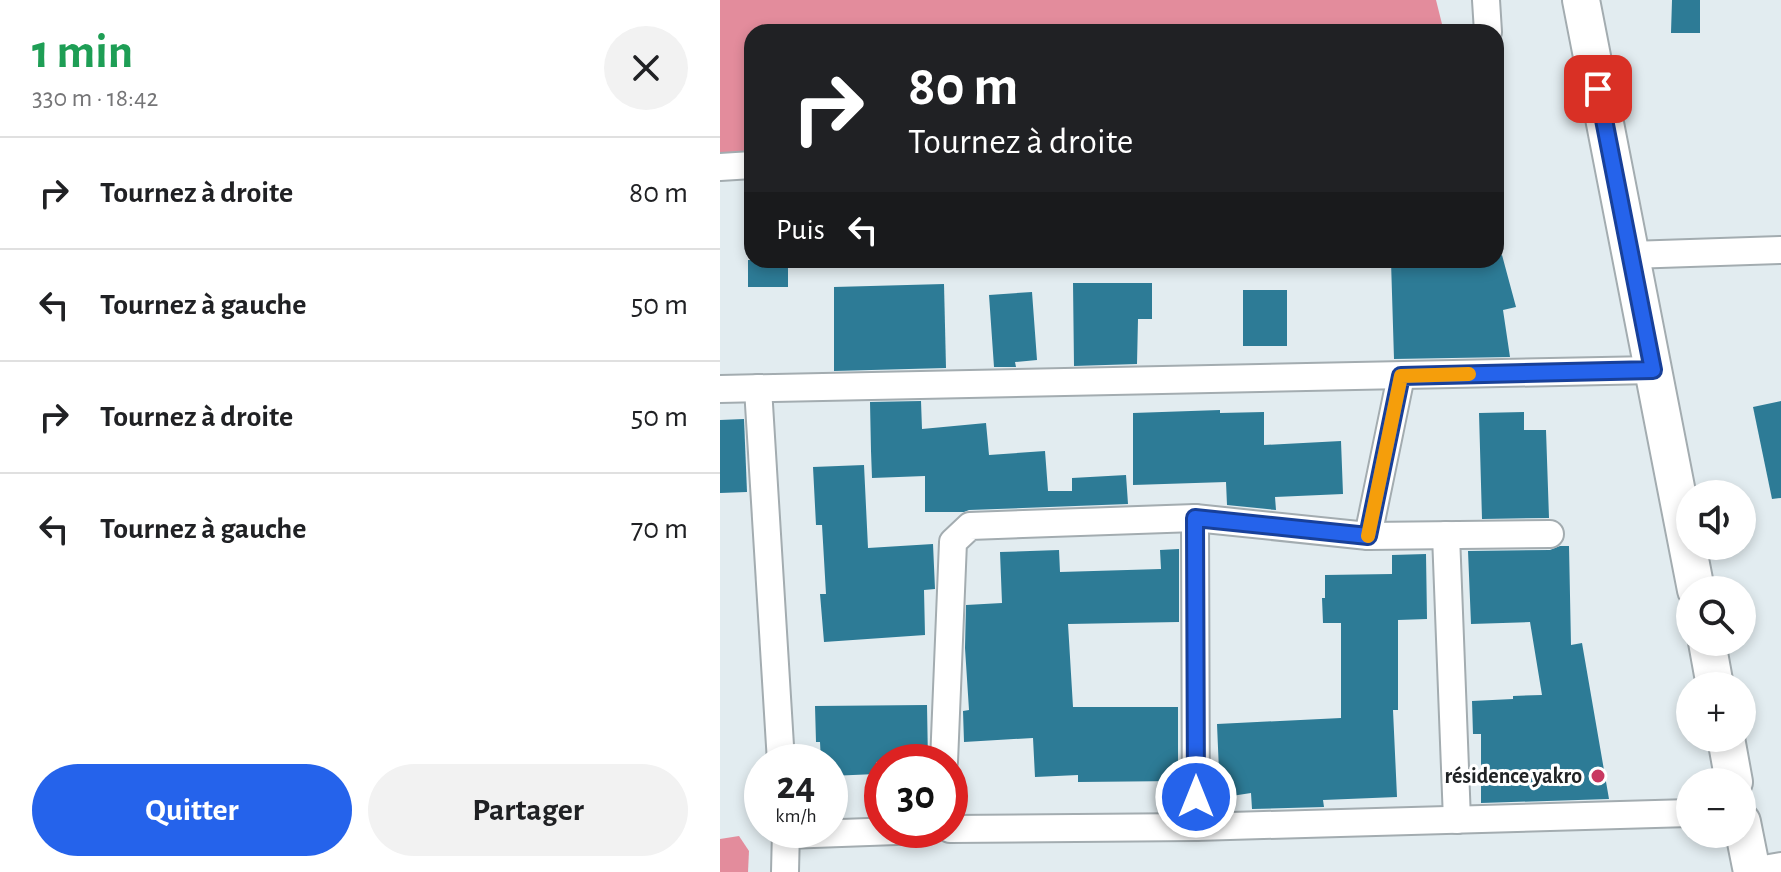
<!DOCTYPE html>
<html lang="fr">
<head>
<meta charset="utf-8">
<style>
  :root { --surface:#fff; --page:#f2f2f2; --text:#202124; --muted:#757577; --line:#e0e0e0; --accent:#2563eb }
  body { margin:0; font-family:"Alegreya Sans",sans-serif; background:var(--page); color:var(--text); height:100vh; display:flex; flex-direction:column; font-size:30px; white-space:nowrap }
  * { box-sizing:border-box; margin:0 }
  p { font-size:26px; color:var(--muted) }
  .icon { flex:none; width:44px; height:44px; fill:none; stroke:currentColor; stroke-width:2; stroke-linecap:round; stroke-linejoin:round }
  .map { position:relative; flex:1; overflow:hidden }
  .drawer { display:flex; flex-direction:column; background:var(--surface); width:720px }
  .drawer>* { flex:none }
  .top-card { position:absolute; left:24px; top:24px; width:760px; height:244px; border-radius:24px; box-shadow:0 4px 12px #0003; background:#202124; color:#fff; overflow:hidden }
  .fabs { position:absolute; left:956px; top:480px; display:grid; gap:16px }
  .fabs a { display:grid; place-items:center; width:80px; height:80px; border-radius:50%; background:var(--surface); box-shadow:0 4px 12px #0003; font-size:40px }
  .speed { position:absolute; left:24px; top:744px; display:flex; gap:16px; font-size:40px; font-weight:700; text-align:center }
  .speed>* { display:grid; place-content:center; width:104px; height:104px; border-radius:50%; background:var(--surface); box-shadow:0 4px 12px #0003; line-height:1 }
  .speed small { font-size:20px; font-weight:400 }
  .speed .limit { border:12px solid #d22; background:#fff; color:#111 }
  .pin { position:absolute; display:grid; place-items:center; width:68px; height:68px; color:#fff; margin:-34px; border-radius:16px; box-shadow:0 4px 12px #0006 }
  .me { position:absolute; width:88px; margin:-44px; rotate:0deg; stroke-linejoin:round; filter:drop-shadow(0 0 6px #0008) }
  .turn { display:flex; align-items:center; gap:28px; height:168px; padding:0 32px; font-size:36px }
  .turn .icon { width:104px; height:104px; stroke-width:2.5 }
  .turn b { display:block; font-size:56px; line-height:68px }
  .then { display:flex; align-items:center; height:76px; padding:0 32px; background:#0003; gap:16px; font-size:30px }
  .round { display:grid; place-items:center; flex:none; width:84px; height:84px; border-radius:42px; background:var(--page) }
  .overview { display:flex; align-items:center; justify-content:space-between; height:136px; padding:0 32px }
  h1 { font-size:48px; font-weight:700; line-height:60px; color:#1e9e55 }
  .primary-button { display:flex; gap:16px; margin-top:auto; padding:16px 32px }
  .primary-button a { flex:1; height:92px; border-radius:48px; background:var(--accent); color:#fff; font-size:32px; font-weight:700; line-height:92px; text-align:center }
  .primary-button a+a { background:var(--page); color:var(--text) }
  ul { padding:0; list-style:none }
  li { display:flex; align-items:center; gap:24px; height:112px; padding:0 32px; border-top:2px solid var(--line) }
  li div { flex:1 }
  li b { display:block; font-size:30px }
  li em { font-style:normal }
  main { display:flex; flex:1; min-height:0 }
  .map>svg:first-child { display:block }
  .forest { fill:#e38c9c }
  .building { fill:#2d7b96 }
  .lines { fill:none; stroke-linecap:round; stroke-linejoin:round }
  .street-casing { stroke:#a3acb0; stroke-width:30 }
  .secondary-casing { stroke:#a3acb0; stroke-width:40 }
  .street { stroke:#fff; stroke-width:26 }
  .secondary { stroke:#fff; stroke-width:36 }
  .route-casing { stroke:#184099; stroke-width:20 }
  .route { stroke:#2563eb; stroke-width:14 }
  .slow { stroke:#f59e0b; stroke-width:14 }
  .poi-dot { fill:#c83961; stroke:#fff; stroke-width:3 }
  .labels { text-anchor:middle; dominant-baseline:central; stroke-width:6; stroke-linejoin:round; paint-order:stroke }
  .poi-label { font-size:22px; font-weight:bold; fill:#202325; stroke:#fff; text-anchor:end }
</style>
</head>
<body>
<main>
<section class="drawer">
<div class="overview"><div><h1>1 min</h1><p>330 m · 18:42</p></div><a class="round"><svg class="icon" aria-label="close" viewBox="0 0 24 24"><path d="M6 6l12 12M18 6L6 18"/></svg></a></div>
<ul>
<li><svg class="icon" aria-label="right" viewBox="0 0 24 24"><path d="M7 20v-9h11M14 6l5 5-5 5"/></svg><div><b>Tournez à droite</b></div><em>80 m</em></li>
<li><svg class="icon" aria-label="left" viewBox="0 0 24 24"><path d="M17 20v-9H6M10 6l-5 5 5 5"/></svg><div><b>Tournez à gauche</b></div><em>50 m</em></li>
<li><svg class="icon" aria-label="right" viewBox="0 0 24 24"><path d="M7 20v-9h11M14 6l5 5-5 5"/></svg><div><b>Tournez à droite</b></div><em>50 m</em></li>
<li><svg class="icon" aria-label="left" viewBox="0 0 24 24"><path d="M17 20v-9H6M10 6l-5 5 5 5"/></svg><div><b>Tournez à gauche</b></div><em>70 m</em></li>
</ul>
<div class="primary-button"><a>Quitter</a><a>Partager</a></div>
</section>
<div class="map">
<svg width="1061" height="872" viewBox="0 0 1061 872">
  <rect width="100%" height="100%" fill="#e2ecf0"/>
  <g class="forest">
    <path d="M0,0H716L724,32H32V152H0Z"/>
    <path d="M19,836L29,851L28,872H0V839Z"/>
  </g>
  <g class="building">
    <path d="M952,0H980V33H951Z"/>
    <path d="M782,255L796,307L783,310L790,357L674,359L671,261L740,260V267L765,260H776V257Z"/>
    <rect x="28" y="260" width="40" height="27"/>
    <path d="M353,283H432V319H418L417,364L354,366Z"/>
    <path d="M224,284L226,368L114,371V287Z"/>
    <rect x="523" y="290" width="44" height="56"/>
    <path d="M312,292L317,360L295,362L296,367H274L269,295Z"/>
    <path d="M201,401L202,429L266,423L269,455L325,451L328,491H352V478L406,475L408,504L249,510L244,512H205V476L152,478L151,451L150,402Z"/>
    <path d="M1061,401V498L1052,499L1033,407Z"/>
    <path d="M500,410V413L544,412V445L621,441L623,494L555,497L556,510L507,505L506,482L413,485V413Z"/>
    <path d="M804,412V430H826L829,518L762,519L759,413Z"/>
    <path d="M24,419L27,492L0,493V420Z"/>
    <path d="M144,465L148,548L213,544L215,589L204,590L205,635L104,642L100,594H106L102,525H96L93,467Z"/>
    <path d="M840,546H849L851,645L862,643L889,799L761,803V734H753L752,701L793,699V696L822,695L810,622L751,624L748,551L830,550Z"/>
    <path d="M459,549V622L348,624L353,707H458V781L358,782V775L315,777L313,738L244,742L243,711L249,710L245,648L246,605L282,603L280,552L339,550L340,572L441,569L440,550Z"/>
    <path d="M706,554L707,619L678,620V710H673L677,797L603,800L604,807L532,809L531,793L492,799V772L499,771L497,724L621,718V623H603L602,598H605V575L672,574V555Z"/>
    <path d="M207,705L208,762H156V774L110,776V762H101L100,742H96L95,706Z"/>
  </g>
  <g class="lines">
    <defs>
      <g id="street">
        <path d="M766,0L768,32"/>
        <path d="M0,167L32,165"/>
        <path d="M910,255L1061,250"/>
        <path d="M38,388L61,762"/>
        <path d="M0,389L933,370"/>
        <path d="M475,518L476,827"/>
        <path d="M726,535L737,820"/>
        <path d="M648,536L681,376"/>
        <path d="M224,762L233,542L250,526L475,518L648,536L830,534"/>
        <path d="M230,829L476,827L970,813"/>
        <path d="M66,835L204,830"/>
        <path d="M1032,871L1061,866"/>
        <path d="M65,872L66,830"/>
      </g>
      <g id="secondary">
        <path d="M861,0L976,590"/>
        <path d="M987,642L995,686"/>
        <path d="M1006,738L1014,782"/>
        <path d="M1022,822L1032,872"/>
      </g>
    </defs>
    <use href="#street" class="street-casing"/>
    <use href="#secondary" class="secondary-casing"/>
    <use href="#street" class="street"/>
    <use href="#secondary" class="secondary"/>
  </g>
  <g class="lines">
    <defs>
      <path id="route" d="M476,797L475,518L648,536L681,376L933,370L878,89"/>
    </defs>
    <use href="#route" class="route-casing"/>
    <use href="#route" class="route"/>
    <path class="slow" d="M648,536L681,376L749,374"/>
  </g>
  <circle class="poi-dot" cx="878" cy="776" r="8"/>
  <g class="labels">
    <g class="poi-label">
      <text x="862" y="776">résidence yakro</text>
    </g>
  </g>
</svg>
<div class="fabs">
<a><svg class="icon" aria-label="sound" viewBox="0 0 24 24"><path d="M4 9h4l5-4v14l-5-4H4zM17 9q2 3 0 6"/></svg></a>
<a><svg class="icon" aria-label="search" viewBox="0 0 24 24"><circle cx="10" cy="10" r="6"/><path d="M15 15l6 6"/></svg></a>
<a>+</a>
<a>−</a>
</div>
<div class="speed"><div>24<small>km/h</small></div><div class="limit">30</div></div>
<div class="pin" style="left:878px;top:89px;background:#d93025"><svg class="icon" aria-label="arrive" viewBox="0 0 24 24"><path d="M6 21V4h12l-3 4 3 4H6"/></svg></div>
<svg class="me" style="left:476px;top:797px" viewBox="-20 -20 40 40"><circle r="17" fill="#2563eb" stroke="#fff" stroke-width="3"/><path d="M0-11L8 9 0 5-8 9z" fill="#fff"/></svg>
<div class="top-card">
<div class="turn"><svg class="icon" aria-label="right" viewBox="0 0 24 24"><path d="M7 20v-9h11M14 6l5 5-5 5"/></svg><div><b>80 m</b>Tournez à droite</div></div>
<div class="then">Puis<svg class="icon" aria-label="left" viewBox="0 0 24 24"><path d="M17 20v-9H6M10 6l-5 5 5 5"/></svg></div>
</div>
</div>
</main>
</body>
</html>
